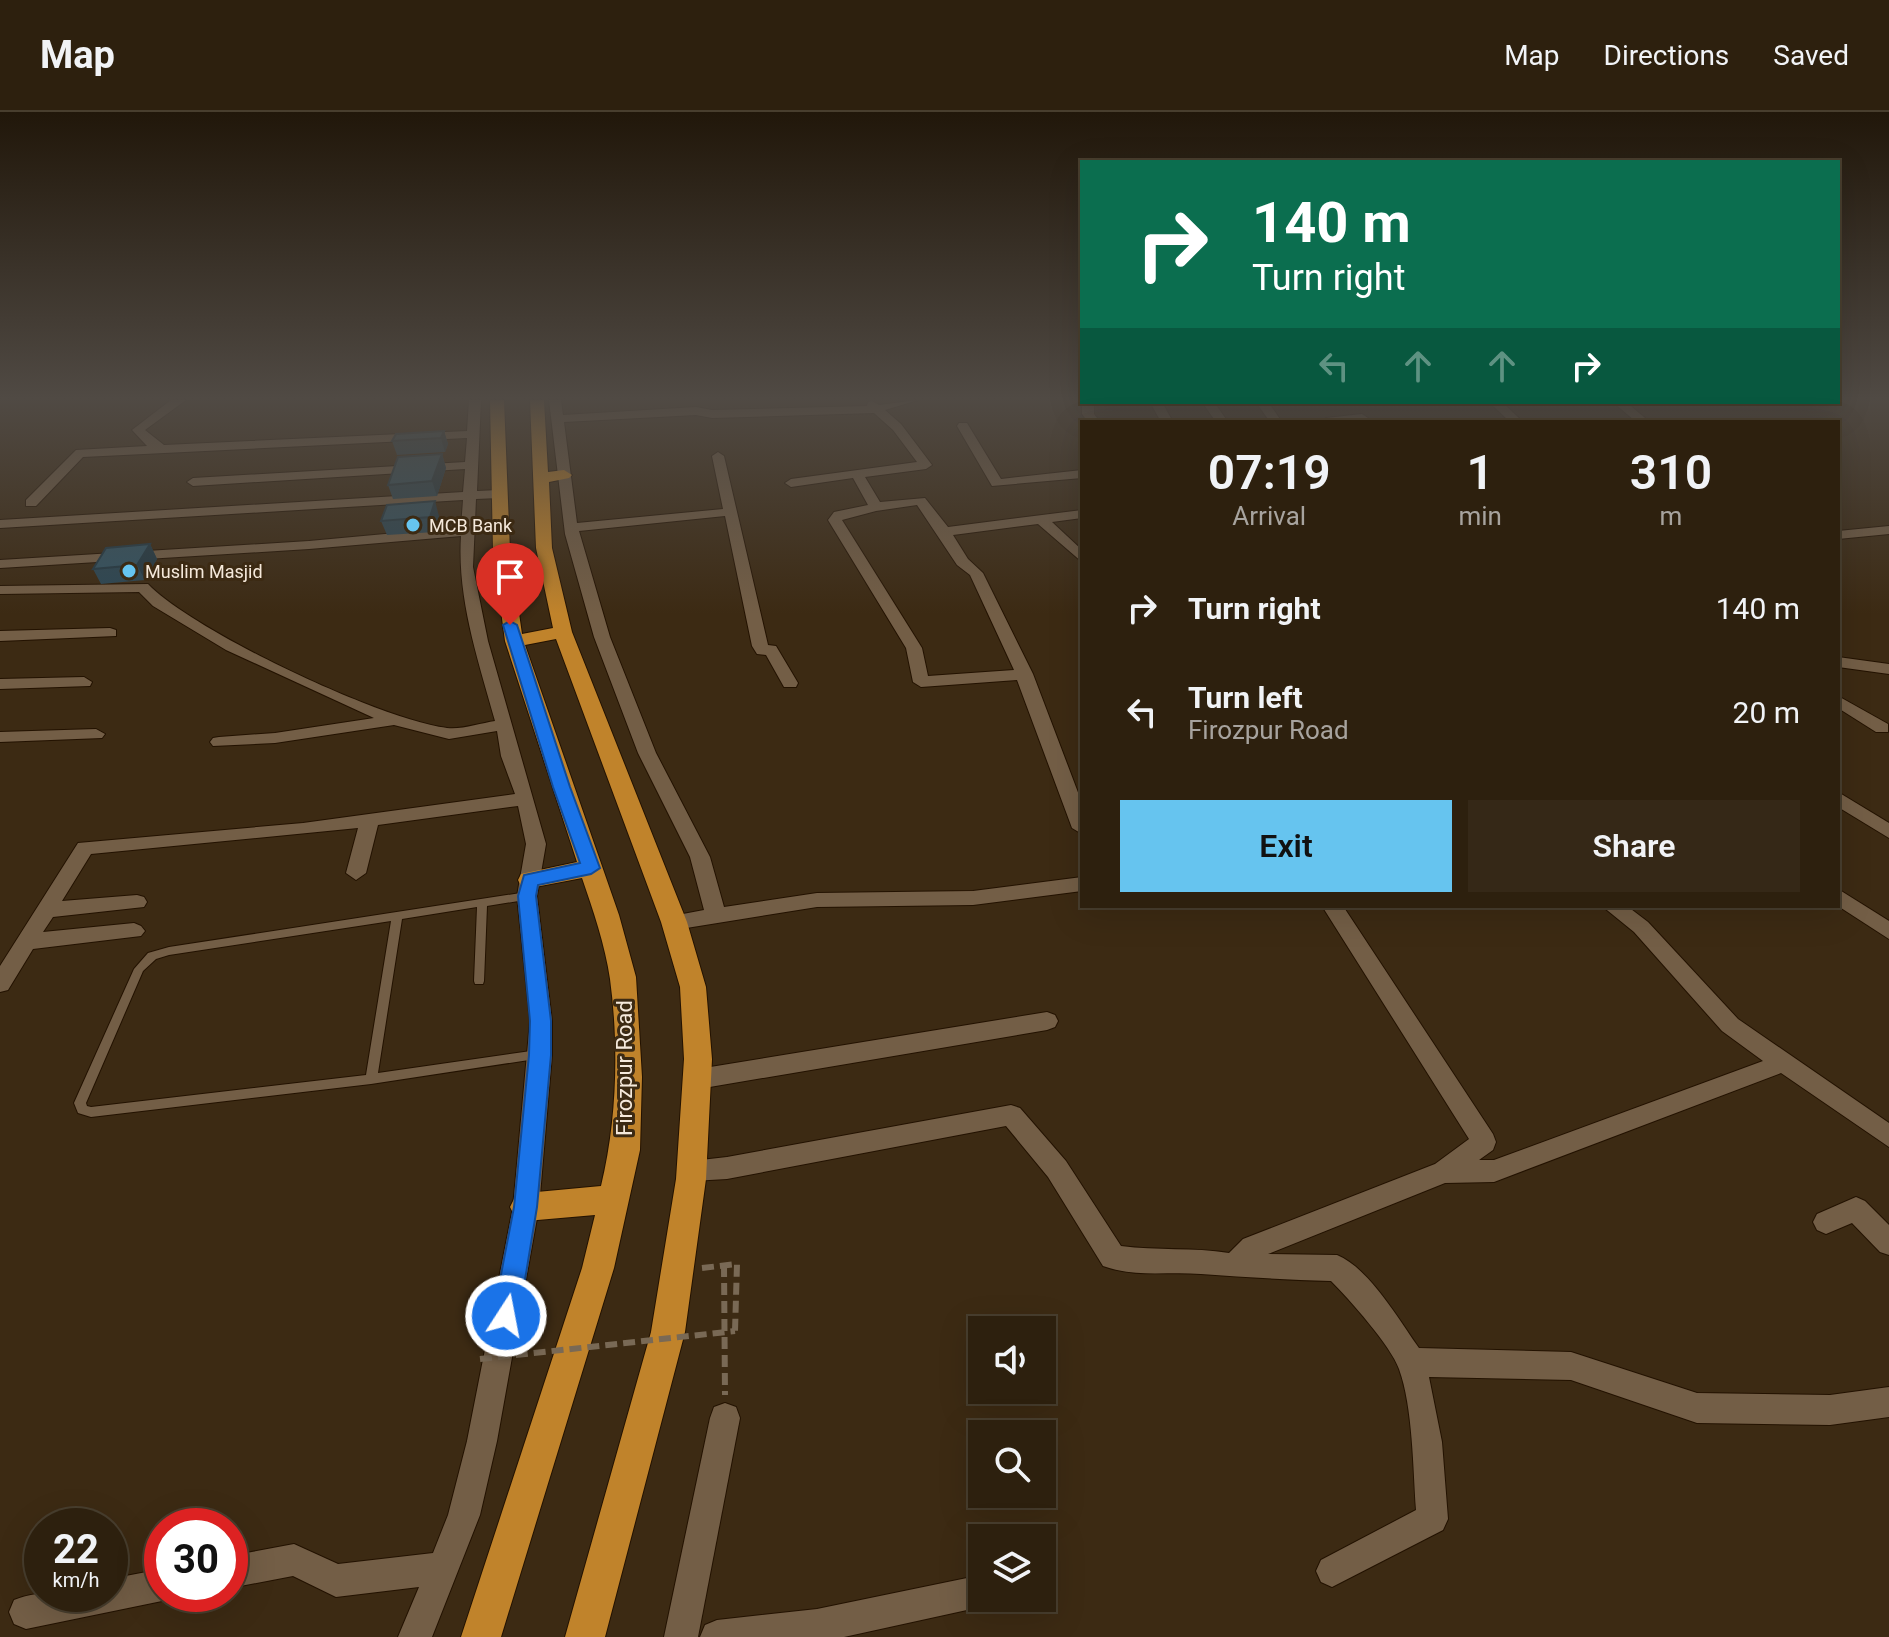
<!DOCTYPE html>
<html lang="en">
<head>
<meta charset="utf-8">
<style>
  :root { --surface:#2d200e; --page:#352817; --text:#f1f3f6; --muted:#a7a39e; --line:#483e2e; --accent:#66c4ef }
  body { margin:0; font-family:Roboto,sans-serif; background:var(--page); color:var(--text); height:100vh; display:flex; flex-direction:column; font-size:30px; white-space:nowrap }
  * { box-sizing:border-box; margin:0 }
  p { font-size:26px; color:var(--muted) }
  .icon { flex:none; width:44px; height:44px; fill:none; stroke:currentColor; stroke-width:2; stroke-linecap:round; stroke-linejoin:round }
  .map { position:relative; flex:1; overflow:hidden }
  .drawer { position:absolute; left:1080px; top:308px; width:760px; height:488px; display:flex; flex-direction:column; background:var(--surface); border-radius:0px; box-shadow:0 8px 32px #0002,0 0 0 2px var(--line) }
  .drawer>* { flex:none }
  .guide { position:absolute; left:1080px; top:48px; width:760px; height:244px; border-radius:0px; box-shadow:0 8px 32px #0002,0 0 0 2px var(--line); background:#0b6e4f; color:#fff; overflow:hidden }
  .buttons { position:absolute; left:968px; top:1204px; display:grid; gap:16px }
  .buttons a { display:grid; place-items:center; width:88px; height:88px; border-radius:0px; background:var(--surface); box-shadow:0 8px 32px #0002,0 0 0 2px var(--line); font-size:40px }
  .speed { position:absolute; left:24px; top:1396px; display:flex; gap:16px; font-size:40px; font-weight:700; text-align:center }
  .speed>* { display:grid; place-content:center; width:104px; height:104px; border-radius:50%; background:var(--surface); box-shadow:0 8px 32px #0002,0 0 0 2px var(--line); line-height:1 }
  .speed small { font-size:20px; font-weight:400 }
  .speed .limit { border:12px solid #d22; background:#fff; color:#111 }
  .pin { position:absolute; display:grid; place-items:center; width:68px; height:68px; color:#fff; margin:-82px -34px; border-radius:50% 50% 50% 0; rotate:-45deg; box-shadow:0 0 8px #0007 }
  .pin .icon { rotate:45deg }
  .me { position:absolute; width:88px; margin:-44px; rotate:11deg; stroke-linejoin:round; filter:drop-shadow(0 0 6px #0008) }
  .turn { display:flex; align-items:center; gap:28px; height:168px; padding:0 40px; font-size:36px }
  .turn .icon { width:104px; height:104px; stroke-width:2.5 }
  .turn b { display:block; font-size:56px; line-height:68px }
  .lanes { display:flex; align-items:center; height:76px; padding:0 40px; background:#0003; justify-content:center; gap:40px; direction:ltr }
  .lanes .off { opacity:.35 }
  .eta { display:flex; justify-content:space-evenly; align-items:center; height:136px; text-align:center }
  .eta b { font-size:48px; font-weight:600; line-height:56px }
  .button { display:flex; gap:16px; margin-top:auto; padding:16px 40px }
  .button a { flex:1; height:92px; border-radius:0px; background:var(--accent); color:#111; font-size:32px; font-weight:600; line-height:92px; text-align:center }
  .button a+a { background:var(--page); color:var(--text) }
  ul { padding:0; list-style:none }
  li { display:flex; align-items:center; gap:24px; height:104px; padding:0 40px }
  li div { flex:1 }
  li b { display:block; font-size:30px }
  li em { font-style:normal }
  header { display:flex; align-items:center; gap:48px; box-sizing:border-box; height:112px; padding:0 40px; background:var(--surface); border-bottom:2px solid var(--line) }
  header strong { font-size:38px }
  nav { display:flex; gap:44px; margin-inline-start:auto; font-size:28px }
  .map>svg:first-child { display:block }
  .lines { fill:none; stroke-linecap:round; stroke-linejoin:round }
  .service-casing { stroke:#231200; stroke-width:2 }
  .minor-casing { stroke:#231200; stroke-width:2 }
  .trunk-casing { stroke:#231200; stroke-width:2 }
  .path { stroke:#796955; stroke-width:6; stroke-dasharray:12 6; stroke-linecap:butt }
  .service { fill:#735e46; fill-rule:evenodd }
  .minor { fill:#735e46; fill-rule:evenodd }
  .trunk { fill:#c0832b; fill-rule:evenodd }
  .path-bridge { stroke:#796955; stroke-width:6; stroke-dasharray:12 6; stroke-linecap:butt }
  .wall { fill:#2c4754 }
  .shaded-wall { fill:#243a45 }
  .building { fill:#335362; stroke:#243a45; stroke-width:2 }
  .route { fill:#1a73e8; stroke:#114b97; stroke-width:2 }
  .poi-dot { fill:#66c4ef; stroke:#3c2a13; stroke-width:3 }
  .labels { text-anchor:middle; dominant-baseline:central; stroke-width:6; stroke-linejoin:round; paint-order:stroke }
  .far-poi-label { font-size:18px; fill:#f5e9db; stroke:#3c2a13; text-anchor:start }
  .street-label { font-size:22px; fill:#f5e9db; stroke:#3c2a13 }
</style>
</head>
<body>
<header>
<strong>Map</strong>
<nav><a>Map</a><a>Directions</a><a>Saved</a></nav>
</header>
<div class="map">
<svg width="1889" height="1525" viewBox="0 0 1889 1525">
  <rect width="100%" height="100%" fill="#3c2a13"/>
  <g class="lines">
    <defs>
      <path id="service" d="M527,780L531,781L532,784L531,787L487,794L484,869L483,872H475L474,869L477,795L402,807L378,961L538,938L542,940L544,943L542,946L371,972L91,1005L78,1001L74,991L134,857L148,841L169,835ZM391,809L366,963L91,995L87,994L86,991L143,859L156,847L169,843Z"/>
      <g id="minor">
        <path d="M171,288H186L145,318L164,333L467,319L469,288H481L477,379L499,378L506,382L499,386L476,387L473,455L488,529L546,732L537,784L552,909V943L539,1095L497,1329L480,1403L432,1525H398L419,1475L336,1485L293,1464L230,1476V1444L294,1432L338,1452L433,1441L448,1403L467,1329L513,1095L530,909L517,784L526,732L518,694L378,713L366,761L356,768L346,761L358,716L91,742L62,789L137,783L144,785L147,790L144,795L53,805L43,820L134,811L141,814L145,819L141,824L33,837L8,878L0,880V854L78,731L303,711L515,682L501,644L497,619L449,627L394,613L275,631L213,634L210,630L213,626L219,625L275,621L374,606L226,538L153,494L139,480L0,482V474L148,472C193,519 381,608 447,616C461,618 481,611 495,609C478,548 457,487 461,424L309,437L0,456V448L309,429L461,415L463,388L0,416V408L463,380L465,357L193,374L187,370L193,366L465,350L467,326L83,345L36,394H26V388L76,338L147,334L132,318Z"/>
        <path d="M549,288H561L563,303L696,295L712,298L867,294L868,290L872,289L879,293L918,288L885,298L901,312L932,353L926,357L865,365L880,390L925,386L948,415L1082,398V406L1052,410L1082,438V450L1038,412L953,423L968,447L983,461L1033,562L1082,691V722L1072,716L1017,568L921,575L913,570L906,536L828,408L834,400L868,393L853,366L791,375L785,371L791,367L917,350L893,318L874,301L712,306L696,303L564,310L577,411L723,397L712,344L718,340L724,344L768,533L776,534L798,571L796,575H784L766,543L757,542L752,534L725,404L579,419L610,525L656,641L710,745L724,795L817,781L973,779L1082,765V779L973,793L817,795L674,818L667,815L664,810L667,805L704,798L690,745L638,641L594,525L565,422ZM917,393L957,453L970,463L1014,558L928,564L922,536L842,408L876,399Z"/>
        <path d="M1082,290H1094V302L1100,310H1088L1082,302Z"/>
        <path d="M1150,290H1162L1173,310H1161Z"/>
        <path d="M1202,290H1214L1228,310H1216Z"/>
        <path d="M1256,290H1268L1282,310H1270Z"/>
        <path d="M1489,290H1502L1523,310H1510Z"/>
        <path d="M1613,290H1626L1645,306L1635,309Z"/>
        <path d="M1362,302L1368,306L1366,309L1320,310L1326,306Z"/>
        <path d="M959,311H967L1001,367L1082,358V366L992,374L957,314Z"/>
        <path d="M1889,414V422L1838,427V419Z"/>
        <path d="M110,516L116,518V524L0,529V519Z"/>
        <path d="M1838,545L1889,552V562L1838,555Z"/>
        <path d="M84,565L92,570L90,574L0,577V567Z"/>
        <path d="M1838,584L1888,612V620H1876L1838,596Z"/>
        <path d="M96,617L105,622L102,626L0,630V620Z"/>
        <path d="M1838,680L1889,711V726L1838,695Z"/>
        <path d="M1838,777L1889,809V827L1838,794Z"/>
        <path d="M1322,794H1343L1493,1022L1496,1030L1493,1038L1479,1048H1494L1763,949L1722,919L1634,820L1602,794H1627L1648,810L1738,907L1889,1011V1035L1781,961L1494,1070L1445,1071L1268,1142L1337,1143C1369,1156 1399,1208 1419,1236L1571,1240L1697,1281L1830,1283L1889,1275V1305L1830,1313L1697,1311L1571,1268L1429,1265L1442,1330L1448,1407L1443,1418L1332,1475L1321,1470L1316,1459L1321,1448L1416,1398C1413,1358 1413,1295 1399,1257C1391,1234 1349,1187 1331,1169C1287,1168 1245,1165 1201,1162C1168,1159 1136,1166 1103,1154L1048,1065L1006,1014L727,1067L692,1069L683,1066L679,1058L683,1050L727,1045L1011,993L1020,996L1066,1049L1121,1134C1157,1139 1193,1135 1229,1141L1243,1127L1435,1052L1469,1027Z"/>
        <path d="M1047,900L1055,903L1058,909L1055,915L1047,918L698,977L690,974L686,967L690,960L698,957Z"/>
        <path d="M1856,1085L1865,1089L1889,1113V1143L1880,1140L1852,1111L1826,1122L1817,1118L1813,1110L1817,1102Z"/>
        <path d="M725,1291L736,1295L740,1306L698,1525H664L710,1306L714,1295Z"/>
        <path d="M162,1457V1482H175L162,1489L26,1517L14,1512L9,1500L14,1488C43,1476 77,1482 110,1482V1467Z"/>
        <path d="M967,1466L979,1470L982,1478L979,1494L967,1498L844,1525H700L705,1513L717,1508L817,1497Z"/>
      </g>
      <path id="trunk" d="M490,288H504L510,439L522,522L553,516L536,436L530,288H544L548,360L564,358L572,363L569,366L549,370L552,436L572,520L687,810L706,875L712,947L706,1067L685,1220L605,1525H565L651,1220L676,1067L684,947L680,875L661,810L556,527L525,533L619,803L636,865L642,965L640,1038L614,1156L501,1525H461L582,1156L595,1103L526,1109L515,1105L510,1095L515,1085L526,1081L601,1074C617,1008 619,934 610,867C605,833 593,798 582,766L530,776L521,774L518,768L521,762L577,750L505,529L493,439Z"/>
    </defs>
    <use href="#service" class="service-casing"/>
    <use href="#minor" class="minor-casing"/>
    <use href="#trunk" class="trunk-casing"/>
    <g class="path">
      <path d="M724,1153L725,1283"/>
      <path d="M702,1156L737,1152L735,1219"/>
    </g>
    <use href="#service" class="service"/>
    <use href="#minor" class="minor"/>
    <use href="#trunk" class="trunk"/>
    <path class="path-bridge" d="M480,1247L735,1219"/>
  </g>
  <g class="wall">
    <path d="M444,319L448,332L445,340L397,343L392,329Z"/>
    <path d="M442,342L446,356L437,384L393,387L388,373Z"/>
    <path d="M439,404L435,420L387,423L381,409Z"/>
    <path d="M150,432L157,447L145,468L101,472L93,457Z"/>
  </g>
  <g class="shaded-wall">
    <path d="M444,319L448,332L445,340L441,326Z"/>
    <path d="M442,342L446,356L437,384L432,369Z"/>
    <path d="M435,389L439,404L435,420L430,405Z"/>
    <path d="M150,432L157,447L145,468L137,453Z"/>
  </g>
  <g class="building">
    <path d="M444,319L441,326L392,329L396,322Z"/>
    <path d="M442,342L432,369L388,373L398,345Z"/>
    <path d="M435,389L430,405L381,409L387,393Z"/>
    <path d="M150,432L137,453L93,457L106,436Z"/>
  </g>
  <linearGradient id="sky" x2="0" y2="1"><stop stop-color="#21170a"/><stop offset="0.57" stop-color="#504a44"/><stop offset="1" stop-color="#504a44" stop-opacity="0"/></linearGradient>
  <rect width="1889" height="502" fill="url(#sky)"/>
  <path class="route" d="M510,509L517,513L570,675L600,756L591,762L538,773L536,784L551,909V943L537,1095L519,1204L515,1212L506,1216L497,1212L493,1204L514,1095L529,943L530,909L518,784L524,763L580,751L553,675L503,513Z"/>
  <g class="poi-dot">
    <circle cx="413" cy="413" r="8"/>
    <circle cx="129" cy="459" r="8"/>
  </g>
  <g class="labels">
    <g class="far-poi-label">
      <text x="429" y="413">MCB Bank</text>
      <text x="145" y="459">Muslim Masjid</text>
    </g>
    <g class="street-label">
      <text transform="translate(624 956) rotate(-90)">Firozpur Road</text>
    </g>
  </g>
</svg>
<div class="buttons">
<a><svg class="icon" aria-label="sound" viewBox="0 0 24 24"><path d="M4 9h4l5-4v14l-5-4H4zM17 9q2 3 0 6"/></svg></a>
<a><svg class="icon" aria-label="search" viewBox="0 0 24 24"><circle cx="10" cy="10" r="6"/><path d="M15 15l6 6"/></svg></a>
<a><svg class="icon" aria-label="layers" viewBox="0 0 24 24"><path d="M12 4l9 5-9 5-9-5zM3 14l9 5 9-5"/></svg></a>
</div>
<div class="speed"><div>22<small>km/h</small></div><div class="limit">30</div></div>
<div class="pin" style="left:510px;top:513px;background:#d93025"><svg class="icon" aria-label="arrive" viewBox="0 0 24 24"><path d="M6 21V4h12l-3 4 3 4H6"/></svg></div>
<svg class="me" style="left:506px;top:1204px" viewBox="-20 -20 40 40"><circle r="17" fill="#1a73e8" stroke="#fff" stroke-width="3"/><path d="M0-11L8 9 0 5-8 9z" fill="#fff"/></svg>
<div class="guide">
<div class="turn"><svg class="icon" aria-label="right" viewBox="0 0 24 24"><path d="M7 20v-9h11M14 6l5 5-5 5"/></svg><div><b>140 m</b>Turn right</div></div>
<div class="lanes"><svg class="icon off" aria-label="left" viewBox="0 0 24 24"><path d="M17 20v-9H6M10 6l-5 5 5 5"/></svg><svg class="icon off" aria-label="ahead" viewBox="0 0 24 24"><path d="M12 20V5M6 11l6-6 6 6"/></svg><svg class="icon off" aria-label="ahead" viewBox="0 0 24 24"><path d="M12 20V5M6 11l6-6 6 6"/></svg><svg class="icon" aria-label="right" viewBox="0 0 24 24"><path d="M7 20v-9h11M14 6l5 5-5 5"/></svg></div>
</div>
<section class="drawer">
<div class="eta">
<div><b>07:19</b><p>Arrival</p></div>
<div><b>1</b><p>min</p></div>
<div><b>310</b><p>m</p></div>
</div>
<ul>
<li><svg class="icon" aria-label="right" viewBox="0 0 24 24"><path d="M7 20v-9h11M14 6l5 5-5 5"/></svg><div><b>Turn right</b></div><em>140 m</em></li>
<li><svg class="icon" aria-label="left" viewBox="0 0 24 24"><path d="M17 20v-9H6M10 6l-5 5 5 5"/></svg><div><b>Turn left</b><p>Firozpur Road</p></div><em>20 m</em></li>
</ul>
<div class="button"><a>Exit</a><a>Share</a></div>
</section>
</div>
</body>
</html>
